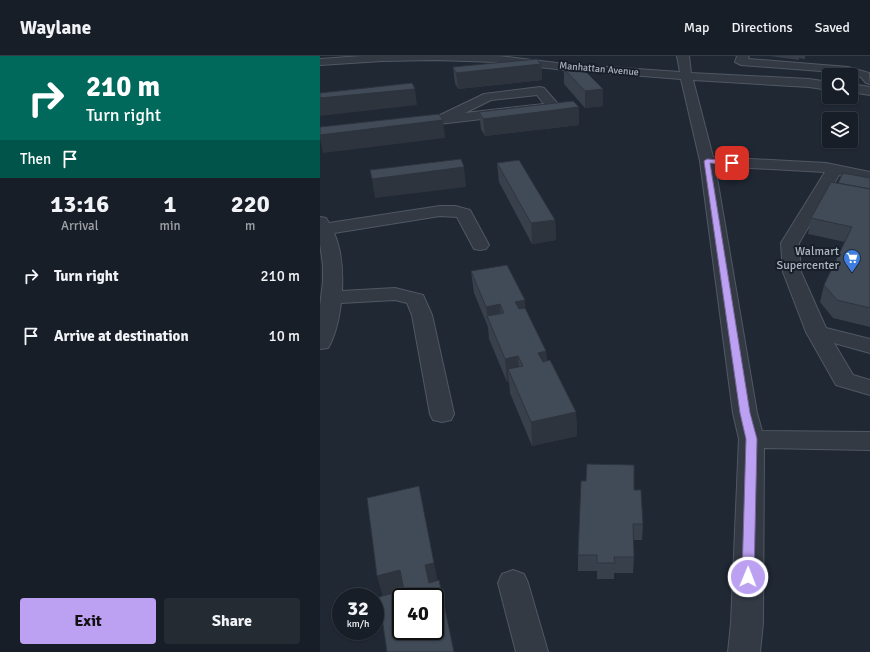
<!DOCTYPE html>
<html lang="en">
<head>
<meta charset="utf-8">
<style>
  :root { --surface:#181e27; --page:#252b33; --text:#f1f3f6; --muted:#9fa2a7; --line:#363c44; --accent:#bca0f2 }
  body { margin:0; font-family:Signika,sans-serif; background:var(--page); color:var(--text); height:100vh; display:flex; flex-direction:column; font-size:15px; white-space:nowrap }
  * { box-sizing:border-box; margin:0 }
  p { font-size:13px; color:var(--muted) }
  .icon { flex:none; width:22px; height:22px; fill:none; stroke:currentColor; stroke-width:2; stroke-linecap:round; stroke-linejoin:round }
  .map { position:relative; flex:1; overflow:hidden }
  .panel { display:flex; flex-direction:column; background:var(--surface); width:320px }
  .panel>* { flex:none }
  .banner { background:#00695c; color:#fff; overflow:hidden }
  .controls { position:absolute; left:502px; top:12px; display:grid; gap:8px }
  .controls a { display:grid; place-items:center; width:36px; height:36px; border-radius:4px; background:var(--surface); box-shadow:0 1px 3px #0004,0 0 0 1px var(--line); font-size:20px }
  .speed { position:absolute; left:12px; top:532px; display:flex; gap:8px; font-size:20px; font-weight:700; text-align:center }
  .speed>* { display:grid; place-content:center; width:52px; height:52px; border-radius:50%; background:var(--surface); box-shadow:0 1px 3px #0004,0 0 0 1px var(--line); line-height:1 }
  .speed small { font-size:10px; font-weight:400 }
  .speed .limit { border:2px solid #111; border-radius:6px; background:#fff; color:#111 }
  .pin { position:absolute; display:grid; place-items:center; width:34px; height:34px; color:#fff; margin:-17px; border-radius:8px; box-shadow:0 2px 6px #0006 }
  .me { position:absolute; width:44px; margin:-22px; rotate:1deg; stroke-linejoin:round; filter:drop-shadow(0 0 3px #0008) }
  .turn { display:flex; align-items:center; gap:14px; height:84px; padding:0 20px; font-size:18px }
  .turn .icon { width:52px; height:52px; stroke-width:2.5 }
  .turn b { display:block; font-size:28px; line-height:34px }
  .then { display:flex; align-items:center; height:38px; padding:0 20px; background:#0003; gap:8px; font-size:15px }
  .eta { display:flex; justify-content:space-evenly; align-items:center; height:68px; text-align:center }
  .eta b { font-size:24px; font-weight:800; line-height:28px }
  .action { display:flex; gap:8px; margin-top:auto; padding:8px 20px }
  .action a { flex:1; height:46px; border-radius:4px; background:var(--accent); color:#111; font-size:16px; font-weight:800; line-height:46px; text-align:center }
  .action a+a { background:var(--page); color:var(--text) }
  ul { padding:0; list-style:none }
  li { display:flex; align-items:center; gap:12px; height:60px; padding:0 20px }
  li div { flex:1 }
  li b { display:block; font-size:15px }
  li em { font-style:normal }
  header { display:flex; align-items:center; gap:24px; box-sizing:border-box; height:56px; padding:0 20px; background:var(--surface); border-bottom:1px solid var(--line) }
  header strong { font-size:19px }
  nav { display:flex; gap:22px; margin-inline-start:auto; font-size:14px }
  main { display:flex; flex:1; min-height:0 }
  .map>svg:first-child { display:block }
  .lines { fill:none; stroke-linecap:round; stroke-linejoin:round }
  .minor-casing { stroke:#505863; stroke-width:2 }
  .minor { fill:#333a44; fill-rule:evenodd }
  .wall { fill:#38404c }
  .shaded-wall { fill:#2e343e }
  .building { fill:#414b58; stroke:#2e343e; fill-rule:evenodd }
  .route { fill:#bca0f2; stroke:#7a689d }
  .labels { text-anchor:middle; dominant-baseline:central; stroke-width:4; stroke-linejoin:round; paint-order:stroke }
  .far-street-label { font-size:10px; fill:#acb5c2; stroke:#181f29 }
  .poi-label { font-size:12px; fill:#acb5c2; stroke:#181f29; text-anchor:end }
</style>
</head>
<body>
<header>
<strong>Waylane</strong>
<nav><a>Map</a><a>Directions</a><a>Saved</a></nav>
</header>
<main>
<section class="panel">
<div class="banner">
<div class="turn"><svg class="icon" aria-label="right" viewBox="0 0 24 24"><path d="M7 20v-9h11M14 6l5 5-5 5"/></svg><div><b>210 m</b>Turn right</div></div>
<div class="then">Then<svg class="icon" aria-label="arrive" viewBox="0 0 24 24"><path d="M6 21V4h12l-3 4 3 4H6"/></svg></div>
</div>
<div class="eta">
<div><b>13:16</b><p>Arrival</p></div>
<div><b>1</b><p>min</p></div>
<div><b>220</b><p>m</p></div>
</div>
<ul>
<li><svg class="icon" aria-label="right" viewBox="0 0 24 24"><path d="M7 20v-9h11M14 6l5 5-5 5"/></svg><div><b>Turn right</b></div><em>210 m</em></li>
<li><svg class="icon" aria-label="arrive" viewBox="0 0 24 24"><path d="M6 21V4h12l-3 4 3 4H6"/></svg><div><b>Arrive at destination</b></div><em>10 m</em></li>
</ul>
<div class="action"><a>Exit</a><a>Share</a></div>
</section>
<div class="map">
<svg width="550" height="596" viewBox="0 0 550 596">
  <rect width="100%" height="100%" fill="#202834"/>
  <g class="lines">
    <defs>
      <g id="minor">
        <path d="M41,0H179L245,8L360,16L357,0H369L371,17L489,23L509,26V34L489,31L373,24L393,101L506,107L550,116V126L519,119L479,187L481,216L506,272L550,283V297L514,287L533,319L550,324V339L516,329L486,276L463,216L461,187L505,116L395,110L437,357L442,375L550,376V394L444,392L443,567L440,596H408L411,567L419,383L413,357L380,105L361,23L245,14L176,6L115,4L62,5L0,9V3Z"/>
        <path d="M417,0H429L428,3L528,11L549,17L550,28L546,27L541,21L527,17L421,9L415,6Z"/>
        <path d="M531,28L550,31V39L531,36Z"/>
        <path d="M220,31L224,32L238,48L239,51L238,54L93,71L88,70L86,67L88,64L118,60L164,38ZM217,39L224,48L145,57L171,44Z"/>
        <path d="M120,150H135L150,154L169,189L166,193L160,194L154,193L137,161L120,160L14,177C22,195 23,216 22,235L75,232L103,239L112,259L134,358L131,364L122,366L113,364L110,358L92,259L87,247L75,244L21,247C19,262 16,279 8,292L0,293V250L3,226V209L0,188V161L6,162L9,167Z"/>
        <path d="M193,514L204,518L208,527L228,596H196L178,527L182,518Z"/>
      </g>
    </defs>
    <use href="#minor" class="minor-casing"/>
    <use href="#minor" class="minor"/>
  </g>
  <g class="wall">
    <path d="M450,0H485V3L479,2V4Z"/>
    <path d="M221,8L222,24L138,33L135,27L133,11Z"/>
    <path d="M244,13L283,33V50L265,52L244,28Z"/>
    <path d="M159,56L259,69L165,80L161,73Z"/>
    <path d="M177,107L235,164L236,184L212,188L179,126Z"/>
    <path d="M550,122V271L513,262L500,246L504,229L525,186L488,178L491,162L518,127Z"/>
    <path d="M151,215L205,252L226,295L227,305L256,356L257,380L212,390L190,337L189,326H187L169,283L168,271L154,237Z"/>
    <path d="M314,434L323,468L322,484H314V501L313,517H294V523H277V515H258V499Z"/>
  </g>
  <g class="shaded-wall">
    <path d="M221,8L222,24L138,33L136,17Z"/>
    <path d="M95,33L97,49L0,60V42Z"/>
    <path d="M283,33V50L265,52V35Z"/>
    <path d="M259,51V69L165,80L163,63Z"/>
    <path d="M123,64L125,82L3,97L0,82V79Z"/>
    <path d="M144,111L146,131L55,142L52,123Z"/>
    <path d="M235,164L236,184L212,188L211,167Z"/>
    <path d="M205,244L206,267L195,246Z"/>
    <path d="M180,248L182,271L168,263L166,251Z"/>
    <path d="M226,295L228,318L218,297Z"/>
    <path d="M198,300L200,324L188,313L189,326H187L185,303Z"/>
    <path d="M256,356L257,380L212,390L211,366Z"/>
    <path d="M114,507L119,532L110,534L105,509Z"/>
    <path d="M80,514L86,540L64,545L57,520Z"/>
  </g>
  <g class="building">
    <path d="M217,3L221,8L136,17L133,11Z"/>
    <path d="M261,11L283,33L265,35L244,13Z"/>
    <path d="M92,27L95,33L0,42V37Z"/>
    <path d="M253,45L259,51L163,63L159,56Z"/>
    <path d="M119,58L123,64L0,79V71Z"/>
    <path d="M141,103L144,111L52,123L50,114Z"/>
    <path d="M199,104L235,164L211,167L177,107Z"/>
    <path d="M523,117L550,122V133L518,127Z"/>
    <path d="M511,126L550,133V252L517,244L504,229L532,171L491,162Z"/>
    <path d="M187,209L205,244L195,246L199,253L205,252L226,295L218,297L223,306L230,304L256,356L211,366L188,313L203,310L198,300L185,303L167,260L184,257L180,248L166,251L151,215Z"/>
    <path d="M267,408L314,409V434H321L323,468H313L314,501H294L295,507H277V499H258L261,425H266Z"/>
    <path d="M99,430L114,507L105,509L109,527L119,524L134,596H67L59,541L84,534L80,514L57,520L47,442ZM81,541H115V575H81Z"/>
  </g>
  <path class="route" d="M387,103L412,105L415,107L412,109L390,107L430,357L437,383L434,521L433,525L428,526L424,525L422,521L426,383L420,357L384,105Z"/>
  <defs>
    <symbol id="supermarket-pin" viewBox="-11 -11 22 30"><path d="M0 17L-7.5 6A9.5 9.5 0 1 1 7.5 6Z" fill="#3f7fe0" stroke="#181f29"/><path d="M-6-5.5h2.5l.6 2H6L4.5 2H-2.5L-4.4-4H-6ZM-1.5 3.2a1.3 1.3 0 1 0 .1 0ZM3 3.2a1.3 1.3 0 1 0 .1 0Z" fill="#fff"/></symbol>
  </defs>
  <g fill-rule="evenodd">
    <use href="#supermarket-pin" x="522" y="192" width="20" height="27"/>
  </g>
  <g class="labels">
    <g class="far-street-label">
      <text transform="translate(279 13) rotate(5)">Manhattan Avenue</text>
    </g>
    <g class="poi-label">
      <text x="519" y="195">Walmart<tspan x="519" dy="14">Supercenter</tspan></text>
    </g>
  </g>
</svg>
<div class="controls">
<a><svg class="icon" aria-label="search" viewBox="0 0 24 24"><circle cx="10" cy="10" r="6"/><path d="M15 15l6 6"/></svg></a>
<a><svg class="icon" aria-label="layers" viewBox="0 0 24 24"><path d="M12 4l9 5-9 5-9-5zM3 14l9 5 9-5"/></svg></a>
</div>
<div class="speed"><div>32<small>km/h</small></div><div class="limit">40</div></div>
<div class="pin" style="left:412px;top:107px;background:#d93025"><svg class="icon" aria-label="arrive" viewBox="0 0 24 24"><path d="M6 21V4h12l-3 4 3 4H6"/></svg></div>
<svg class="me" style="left:428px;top:521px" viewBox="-20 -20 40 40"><circle r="17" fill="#bca0f2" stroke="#fff" stroke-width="3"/><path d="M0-11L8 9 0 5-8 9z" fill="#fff"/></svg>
</div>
</main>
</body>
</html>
